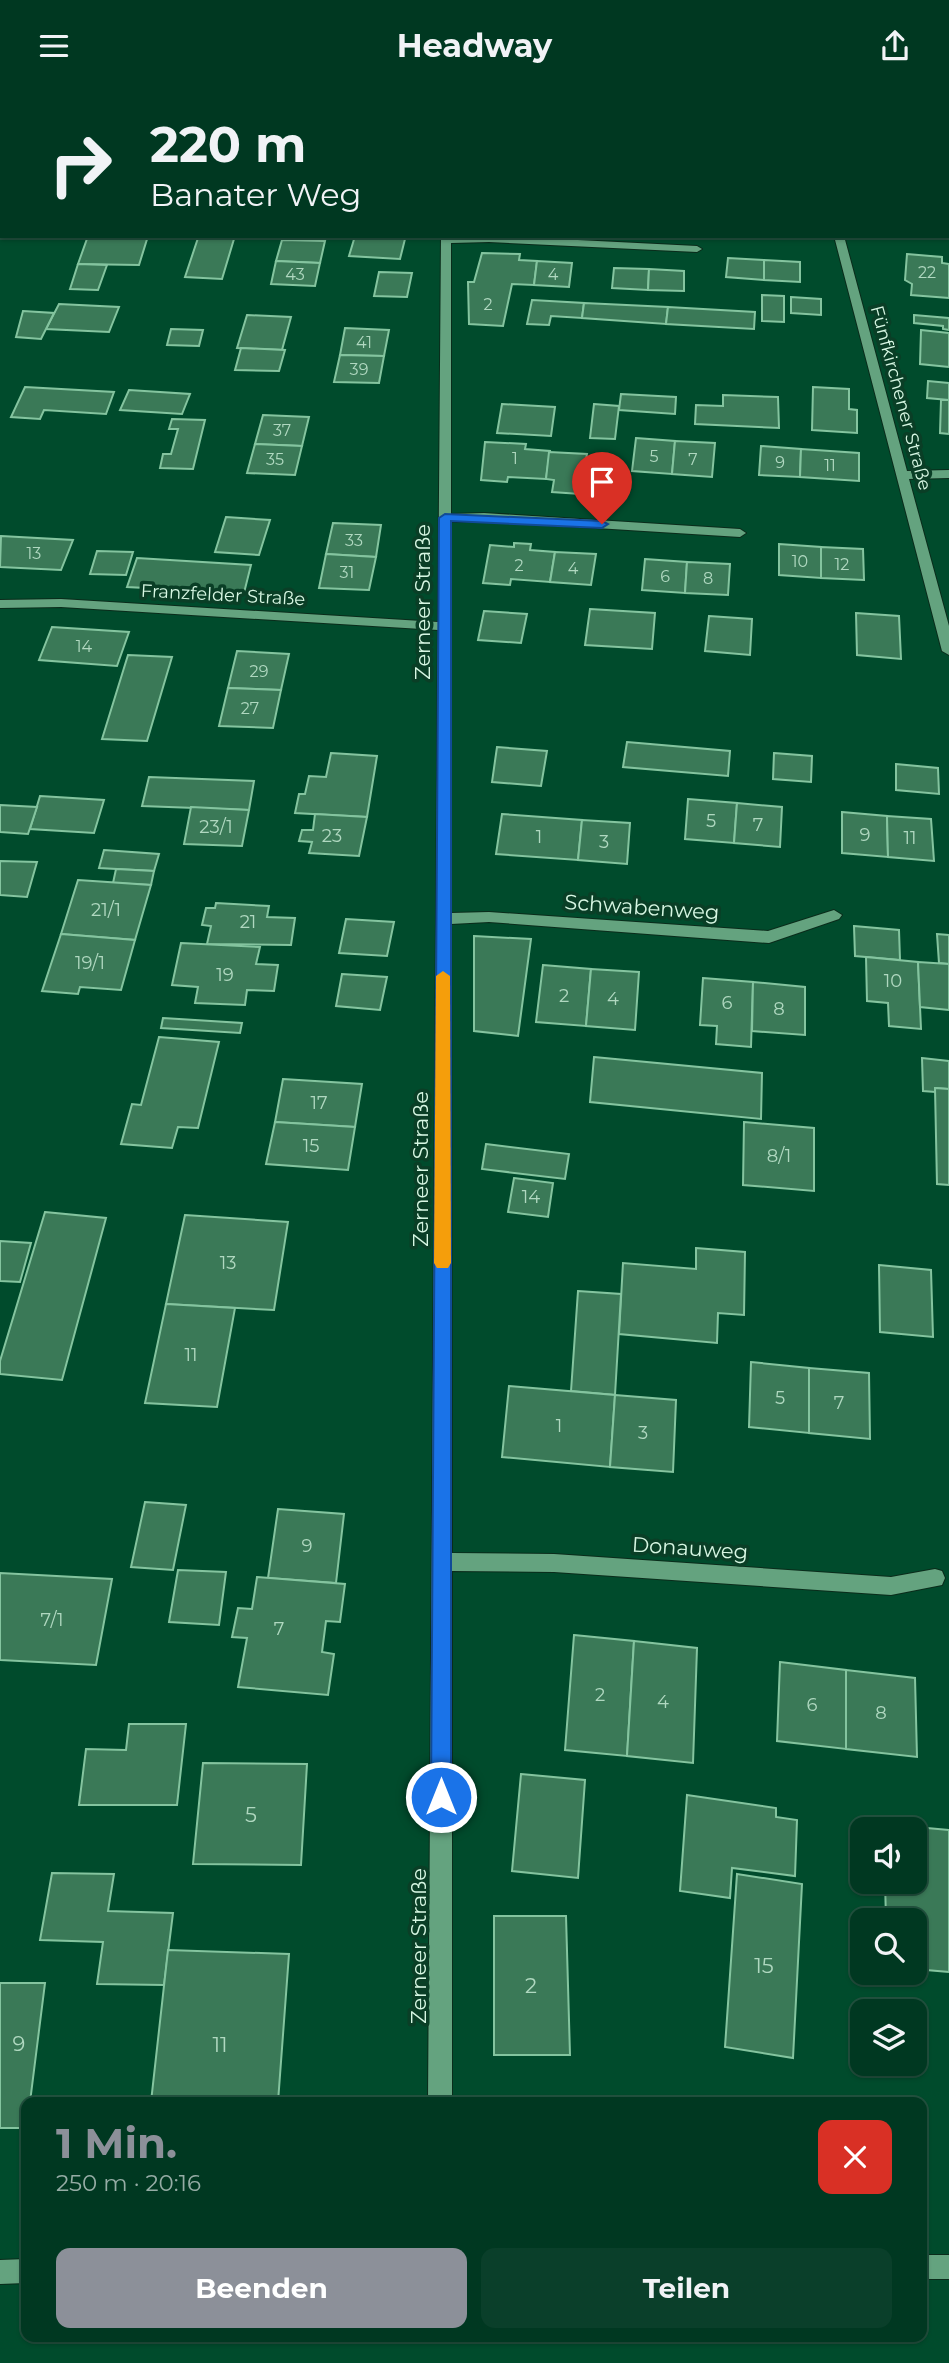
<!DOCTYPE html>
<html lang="de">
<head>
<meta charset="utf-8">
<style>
  :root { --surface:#003821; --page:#0a3f2a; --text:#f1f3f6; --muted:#95aca5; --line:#22523f; --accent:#8c9099 }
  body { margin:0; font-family:Montserrat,sans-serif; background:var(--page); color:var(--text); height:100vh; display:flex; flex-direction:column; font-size:26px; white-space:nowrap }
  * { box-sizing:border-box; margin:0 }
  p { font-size:23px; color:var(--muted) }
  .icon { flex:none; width:38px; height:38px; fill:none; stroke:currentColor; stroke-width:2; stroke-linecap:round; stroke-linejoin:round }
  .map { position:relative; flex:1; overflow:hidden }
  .details { position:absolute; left:21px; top:2006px; width:906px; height:245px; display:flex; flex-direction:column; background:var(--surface); border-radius:14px; box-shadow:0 2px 5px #0004,0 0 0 2px var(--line) }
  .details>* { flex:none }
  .guide { position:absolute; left:0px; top:0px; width:950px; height:147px; box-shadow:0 2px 5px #0004,0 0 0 2px var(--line); background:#003821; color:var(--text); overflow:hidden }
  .controls { position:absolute; left:850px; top:1726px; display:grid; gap:14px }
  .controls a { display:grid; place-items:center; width:77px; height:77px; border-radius:14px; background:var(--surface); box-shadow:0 2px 5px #0004,0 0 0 2px var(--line); font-size:35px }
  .pin { position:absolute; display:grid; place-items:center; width:60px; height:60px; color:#fff; margin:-72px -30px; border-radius:50% 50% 50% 0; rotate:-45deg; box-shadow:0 0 7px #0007 }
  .pin .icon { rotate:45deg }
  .me { position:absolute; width:77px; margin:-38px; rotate:0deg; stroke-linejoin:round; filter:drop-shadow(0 0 5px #0008) }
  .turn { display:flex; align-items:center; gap:24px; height:147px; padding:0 35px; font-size:32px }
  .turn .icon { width:91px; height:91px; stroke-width:2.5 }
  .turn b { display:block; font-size:49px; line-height:60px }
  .round { display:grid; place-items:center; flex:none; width:74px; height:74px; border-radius:14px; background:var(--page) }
  .headline { display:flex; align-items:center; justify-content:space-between; height:119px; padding:0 35px }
  h1 { font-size:42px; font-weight:700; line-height:52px; color:var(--accent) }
  .primary-button { display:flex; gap:14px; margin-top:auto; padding:14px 35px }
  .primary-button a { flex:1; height:80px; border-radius:14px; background:var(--accent); color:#fff; font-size:28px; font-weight:700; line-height:80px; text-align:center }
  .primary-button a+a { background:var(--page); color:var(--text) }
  header { display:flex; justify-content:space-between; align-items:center; height:91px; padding:0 35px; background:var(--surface); font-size:32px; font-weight:700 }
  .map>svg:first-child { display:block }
  .building { fill:#3a7957; stroke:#84c49f; stroke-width:2 }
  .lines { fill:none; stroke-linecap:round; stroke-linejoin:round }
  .minor-casing { stroke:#0a2c1b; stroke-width:2 }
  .minor { fill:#64a37f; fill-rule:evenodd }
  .route { fill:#1a73e8; stroke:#114b97; stroke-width:2 }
  .slow { fill:#f59e0b }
  .labels { text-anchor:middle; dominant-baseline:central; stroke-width:7; stroke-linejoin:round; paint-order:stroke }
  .far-number-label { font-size:16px; fill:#b0d8c0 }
  .far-street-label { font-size:18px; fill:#d7f7e3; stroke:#0a3e26 }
  .number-label { font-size:18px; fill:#b0d8c0 }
  .street-label { font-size:21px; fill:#d7f7e3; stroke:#0a3e26 }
  .near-number-label { font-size:21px; fill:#b0d8c0 }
</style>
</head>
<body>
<header><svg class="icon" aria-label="menu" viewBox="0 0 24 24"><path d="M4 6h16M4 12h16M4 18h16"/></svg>Headway<svg class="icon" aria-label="share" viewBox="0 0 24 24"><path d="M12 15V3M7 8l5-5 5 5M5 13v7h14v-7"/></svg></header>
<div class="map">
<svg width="949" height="2272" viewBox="0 0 949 2272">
  <rect width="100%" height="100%" fill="#004b2c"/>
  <g class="building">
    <path d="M133,0H197L133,2Z"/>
    <path d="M88,145H148L139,174L78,173Z"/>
    <path d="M355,145L405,148L400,168L349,165Z"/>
    <path d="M198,147L234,148L222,188L185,186Z"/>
    <path d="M282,149L325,150L320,172L276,170Z"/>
    <path d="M482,162L520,163L519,169L537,170L534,194L512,193L503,235L469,233L468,191H474Z"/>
    <path d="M907,163L942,166V172L949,173V207L911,204L912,193L905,189Z"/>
    <path d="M728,167L764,169V189L726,186Z"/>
    <path d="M764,169L800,171V191L764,189Z"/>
    <path d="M276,170L320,172L315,195L271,193Z"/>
    <path d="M537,170L572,172L569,196L534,194Z"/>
    <path d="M78,173L107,174L98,199L70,198Z"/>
    <path d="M614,177L649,178L648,199L612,197Z"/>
    <path d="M649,178L684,180V200L648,199Z"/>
    <path d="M379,181L412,182L407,206L374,205Z"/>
    <path d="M762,204L784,205V231L762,230Z"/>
    <path d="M791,206L821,208V224L791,222Z"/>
    <path d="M532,209L584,212L582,227L551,225L549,234L527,233Z"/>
    <path d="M584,212L668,216L666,233L582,227Z"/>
    <path d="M59,213L119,216L109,241L46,238Z"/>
    <path d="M668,216L755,221L754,238L666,233Z"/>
    <path d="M23,220L54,222L41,248L16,246Z"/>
    <path d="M247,224L291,226L282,259L237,257Z"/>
    <path d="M914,224L949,227V239L943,238V235L914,232Z"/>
    <path d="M345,237L389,239L384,265L340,264Z"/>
    <path d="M171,238L203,239L199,255L167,254Z"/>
    <path d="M921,239L949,242V276L920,273Z"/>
    <path d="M241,257L285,259L279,280L235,279Z"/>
    <path d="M340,264L384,265L379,292L334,291Z"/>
    <path d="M928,290L949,292V309L927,307Z"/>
    <path d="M25,296L114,301L106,323L44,319L40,328L11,326Z"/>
    <path d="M813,296L849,298V318L857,319V342L812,339Z"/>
    <path d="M129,299L190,303L182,323L120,319Z"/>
    <path d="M621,303L676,306L675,323L619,319Z"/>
    <path d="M723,304L778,306L779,337L695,333L696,314L723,315Z"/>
    <path d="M941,309H949V343L940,342Z"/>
    <path d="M502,313L555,316L551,345L497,342Z"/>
    <path d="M594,313L619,315L615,348L590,347Z"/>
    <path d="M263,324L309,326L302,355L255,353Z"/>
    <path d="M172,328L205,329L193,378L160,377L163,363H171L178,338H169Z"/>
    <path d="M636,347L675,350L672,383L632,380Z"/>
    <path d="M675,350L715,352L712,386L672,383Z"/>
    <path d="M485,351L526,353L525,358L550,360L546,388L508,386L507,391L481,389Z"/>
    <path d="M255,353L302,355L295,384L247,382Z"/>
    <path d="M761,355L801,358L800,386L759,384Z"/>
    <path d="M801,358L859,362V390L800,386Z"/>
    <path d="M549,361L587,363L580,403L552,401L554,389L546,388Z"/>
    <path d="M226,426L270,429L259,464L215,461Z"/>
    <path d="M333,432L381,434L376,466L326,463Z"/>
    <path d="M1,445L73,449L61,479L0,476Z"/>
    <path d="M514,452L531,453L530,459L555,461L550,491L511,488L510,494L483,492L490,454L514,456Z"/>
    <path d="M779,453L821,456V487L779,484Z"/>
    <path d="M821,456L863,458L864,489L821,487Z"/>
    <path d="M97,460L133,461L126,484L90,483Z"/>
    <path d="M555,461L596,463L591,494L550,491Z"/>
    <path d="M326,463L376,466L369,499L319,497Z"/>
    <path d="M137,467L251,474L244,502L127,496Z"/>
    <path d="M645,468L687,471L685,502L642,499Z"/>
    <path d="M687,471L730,473L728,504L685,502Z"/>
    <path d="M590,518L655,522L652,558L585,554Z"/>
    <path d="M484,520L527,523L521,552L478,549Z"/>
    <path d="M856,522L899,525L901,568L857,564Z"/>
    <path d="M709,525L752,528L750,564L705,560Z"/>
    <path d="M52,536L129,541L117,575L39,569Z"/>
    <path d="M237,560L289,563L281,599L228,597Z"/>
    <path d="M128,564L172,566L147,650L102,648Z"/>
    <path d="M228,597L281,599L273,637L219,635Z"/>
    <path d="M627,651L730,660L728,685L623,676Z"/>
    <path d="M497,656L547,660L541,695L492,691Z"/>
    <path d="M331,662L377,665L367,726L295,722L299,703H305L309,685L326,686Z"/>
    <path d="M774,662L812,665L811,691L773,688Z"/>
    <path d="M896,673L938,677L939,703L896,699Z"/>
    <path d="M149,686L254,690L249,719L142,715Z"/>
    <path d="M40,705L104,709L94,742L30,738Z"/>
    <path d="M688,708L737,712L734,752L685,748Z"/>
    <path d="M737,712L782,716L780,756L734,752Z"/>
    <path d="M0,714L37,716L28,743L0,741Z"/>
    <path d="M191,716L249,719L242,755L184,753Z"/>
    <path d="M842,721L887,725L888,766L842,762Z"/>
    <path d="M315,723L367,726L359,765L309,762L312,751L299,750L302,739H313Z"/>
    <path d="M502,723L582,729L578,769L496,763Z"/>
    <path d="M887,725L931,728L934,770L888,766Z"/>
    <path d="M582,729L630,732L627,773L578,769Z"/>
    <path d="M104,759L159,763L154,780L99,777Z"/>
    <path d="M0,770L37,771L27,806L0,804Z"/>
    <path d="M116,778L154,780L151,794L113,792Z"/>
    <path d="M78,789L151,794L135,849L61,843Z"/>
    <path d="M216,812L269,815L267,826L295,827L291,854L207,853L211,835L202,834L206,817H215Z"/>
    <path d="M346,828L394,831L387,865L339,862Z"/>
    <path d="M854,835L899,839L900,869L855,865Z"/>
    <path d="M61,843L135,849L121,899L80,896L78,903L42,900Z"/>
    <path d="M937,843L949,844V873L939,872Z"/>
    <path d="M474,845L531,848L518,945L474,940Z"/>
    <path d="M181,852L260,856L256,873L278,874L274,900L247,899L245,914L195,912L198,896L172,894Z"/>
    <path d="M866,866L918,871L921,938L889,935L888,912L867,910Z"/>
    <path d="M918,871L949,873V919L920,916Z"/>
    <path d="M543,874L591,878L586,935L536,931Z"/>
    <path d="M591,878L639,881L635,939L586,935Z"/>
    <path d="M342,883L387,886L380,919L336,915Z"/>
    <path d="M703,887L753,891L751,956L716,953L717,935L700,934Z"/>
    <path d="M753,891L805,896V944L752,940Z"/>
    <path d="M163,927L242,932L240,942L161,937Z"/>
    <path d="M159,946L219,951L198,1037L178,1036L172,1057L121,1053L132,1013L141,1014Z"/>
    <path d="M594,966L762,982L761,1028L590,1011Z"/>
    <path d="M922,967L949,970V998L935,997V1001L923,1000Z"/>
    <path d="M283,988L362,993L355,1036L275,1031Z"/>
    <path d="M935,997L949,998V1094L937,1093Z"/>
    <path d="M275,1031L355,1036L348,1079L266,1073Z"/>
    <path d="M744,1031L814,1037V1100L743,1094Z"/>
    <path d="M486,1053L569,1063L565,1088L482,1078Z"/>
    <path d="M514,1087L553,1092L548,1126L508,1121Z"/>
    <path d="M45,1121L106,1127L62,1289L0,1283V1270Z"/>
    <path d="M185,1124L288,1131L274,1219L166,1213Z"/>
    <path d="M0,1150L31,1152L20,1191L0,1190Z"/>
    <path d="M696,1157L745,1161L744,1224L718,1222L717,1252L619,1243L623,1172L696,1178Z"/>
    <path d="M879,1174L931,1179L933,1246L880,1241Z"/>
    <path d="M578,1200L621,1203L615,1304L571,1300Z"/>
    <path d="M166,1213L235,1217L217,1316L145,1312Z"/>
    <path d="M751,1271L809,1277V1342L749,1336Z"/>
    <path d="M809,1277L869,1282L870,1348L809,1342Z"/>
    <path d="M509,1295L615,1304L610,1376L502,1366Z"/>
    <path d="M615,1304L676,1309L673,1381L610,1376Z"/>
    <path d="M145,1411L186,1414L173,1479L131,1476Z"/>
    <path d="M278,1418L344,1423L336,1492L268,1487Z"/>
    <path d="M178,1479L226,1481L219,1534L169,1531Z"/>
    <path d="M0,1482L112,1488L96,1574L0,1569Z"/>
    <path d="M257,1486L345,1493L340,1531L326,1530L322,1561L334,1563L328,1604L238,1596L247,1547L232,1546L238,1517L252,1518Z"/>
    <path d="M574,1544L634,1550L627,1665L565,1659Z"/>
    <path d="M634,1550L697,1557L693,1672L627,1665Z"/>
    <path d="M780,1571L846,1579V1658L777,1650Z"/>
    <path d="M846,1579L915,1587L917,1666L846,1658Z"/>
    <path d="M129,1633H186L177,1714H79L86,1658L126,1659Z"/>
    <path d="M203,1672L307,1673L301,1774L193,1773Z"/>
    <path d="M521,1683L585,1689L578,1787L512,1780Z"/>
    <path d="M687,1704L776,1717V1726L797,1729L795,1785L732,1777L730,1807L680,1800Z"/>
    <path d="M883,1733L949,1739V1881L915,1878V1829H886L885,1790H915V1738H883Z"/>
    <path d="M52,1782L114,1783L108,1820L173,1822L164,1894L97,1893L103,1851L40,1849Z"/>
    <path d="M737,1783L802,1793L793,1967L725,1956Z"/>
    <path d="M494,1825H566L570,1964H494Z"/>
    <path d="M168,1859L289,1863L278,2011H151Z"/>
    <path d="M0,1892H45L30,2011H26V2037H0Z"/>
  </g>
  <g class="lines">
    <defs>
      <g id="minor">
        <rect x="442" y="0" width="10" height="2"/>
        <rect x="796" y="0" width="10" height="2"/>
        <path d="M441,145H498L697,155L702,158L697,161L489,151L451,152V423L484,422L740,438L746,442L740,446L484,430L451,431V822L489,821L768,840L834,819L842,824L839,828L769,852L489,831L451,833L452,1462L554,1463L891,1486L935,1478L942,1480L945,1487L942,1494L891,1504L554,1481L452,1480V2011H428L438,539L61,516L0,517V509L61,508L438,531Z"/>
        <path d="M834,145H844L907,380L949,379V387L909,388L949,535V564L942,560Z"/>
        <rect x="922" y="2164" width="27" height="24"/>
        <path d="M26,2168V2192L0,2193V2169Z"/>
      </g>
    </defs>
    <use href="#minor" class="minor-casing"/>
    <use href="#minor" class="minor"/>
  </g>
  <path class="route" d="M445,423L602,430L608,433L602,437L451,430V1706L448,1713L441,1716L434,1713L431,1706L439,427Z"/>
  <path class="slow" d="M443,880L450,885L451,1172L448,1177H437L434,1172L436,885Z"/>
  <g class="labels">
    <g class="far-number-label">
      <text x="927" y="181">22</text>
      <text x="295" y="183">43</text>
      <text x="553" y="183">4</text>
      <text x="488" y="213">2</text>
      <text x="364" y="251">41</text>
      <text x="359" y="278">39</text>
      <text x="282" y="339">37</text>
      <text x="654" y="365">5</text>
      <text x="515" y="367">1</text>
      <text x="275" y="368">35</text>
      <text x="693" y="368">7</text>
      <text x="780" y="371">9</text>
      <text x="830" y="374">11</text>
      <text x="354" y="449">33</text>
      <text x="34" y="462">13</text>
      <text x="800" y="470">10</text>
      <text x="842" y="473">12</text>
      <text x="519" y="474">2</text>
      <text x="573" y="477">4</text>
      <text x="347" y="481">31</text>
      <text x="665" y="485">6</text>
      <text x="708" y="487">8</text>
      <text x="84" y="555">14</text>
      <text x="259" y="580">29</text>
      <text x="250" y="617">27</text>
    </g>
    <g class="far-street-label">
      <text transform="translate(901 307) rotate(75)">Fünfkirchener Straße</text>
      <text transform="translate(223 504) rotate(3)">Franzfelder Straße</text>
    </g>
    <g class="number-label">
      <text x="711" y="730">5</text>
      <text x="758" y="734">7</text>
      <text x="216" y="736">23/1</text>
      <text x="865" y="744">9</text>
      <text x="332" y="745">23</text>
      <text x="539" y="746">1</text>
      <text x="910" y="747">11</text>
      <text x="604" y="751">3</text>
      <text x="106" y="819">21/1</text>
      <text x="248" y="831">21</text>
      <text x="90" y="872">19/1</text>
      <text x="225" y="884">19</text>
      <text x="893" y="890">10</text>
      <text x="564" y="905">2</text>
      <text x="613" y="908">4</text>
      <text x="727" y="912">6</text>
      <text x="779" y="918">8</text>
      <text x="319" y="1012">17</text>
      <text x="311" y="1055">15</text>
      <text x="779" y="1065">8/1</text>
      <text x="531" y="1106">14</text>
      <text x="228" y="1172">13</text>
      <text x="191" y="1264">11</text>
      <text x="780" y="1307">5</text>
      <text x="839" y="1312">7</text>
      <text x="559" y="1335">1</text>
      <text x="643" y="1342">3</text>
      <text x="307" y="1455">9</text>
      <text x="52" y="1529">7/1</text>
      <text x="279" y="1538">7</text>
      <text x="600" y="1604">2</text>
      <text x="663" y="1611">4</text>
      <text x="812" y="1614">6</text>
      <text x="881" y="1622">8</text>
    </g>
    <g class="street-label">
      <text transform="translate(422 511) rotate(-90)">Zerneer Straße</text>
      <text transform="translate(642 816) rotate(4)">Schwabenweg</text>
      <text transform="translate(420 1078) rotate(-90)">Zerneer Straße</text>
      <text transform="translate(690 1457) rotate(4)">Donauweg</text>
      <text transform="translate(418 1855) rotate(-90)">Zerneer Straße</text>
    </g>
    <g class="near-number-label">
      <text x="251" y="1723">5</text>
      <text x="764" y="1874">15</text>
      <text x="531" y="1894">2</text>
      <text x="19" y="1952">9</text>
      <text x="220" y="1953">11</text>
    </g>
  </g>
</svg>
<div class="controls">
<a><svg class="icon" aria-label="sound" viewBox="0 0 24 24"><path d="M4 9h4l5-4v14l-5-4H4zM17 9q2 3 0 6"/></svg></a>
<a><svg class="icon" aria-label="search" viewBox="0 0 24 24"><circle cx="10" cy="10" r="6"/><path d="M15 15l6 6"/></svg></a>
<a><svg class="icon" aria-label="layers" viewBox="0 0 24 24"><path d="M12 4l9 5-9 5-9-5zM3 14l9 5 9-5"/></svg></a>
</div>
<div class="pin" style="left:602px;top:433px;background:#d93025"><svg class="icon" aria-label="arrive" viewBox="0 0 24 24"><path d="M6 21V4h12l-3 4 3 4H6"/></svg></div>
<svg class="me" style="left:441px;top:1706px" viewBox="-20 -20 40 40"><circle r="17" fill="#1a73e8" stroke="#fff" stroke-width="3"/><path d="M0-11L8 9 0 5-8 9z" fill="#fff"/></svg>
<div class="guide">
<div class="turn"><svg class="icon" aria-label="right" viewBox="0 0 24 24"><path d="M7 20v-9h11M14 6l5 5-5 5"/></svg><div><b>220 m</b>Banater Weg</div></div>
</div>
<section class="details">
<div class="headline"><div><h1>1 Min.</h1><p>250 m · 20:16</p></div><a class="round" style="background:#d93025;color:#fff"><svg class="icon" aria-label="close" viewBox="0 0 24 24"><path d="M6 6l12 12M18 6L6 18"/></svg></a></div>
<div class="primary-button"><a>Beenden</a><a>Teilen</a></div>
</section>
</div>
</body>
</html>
